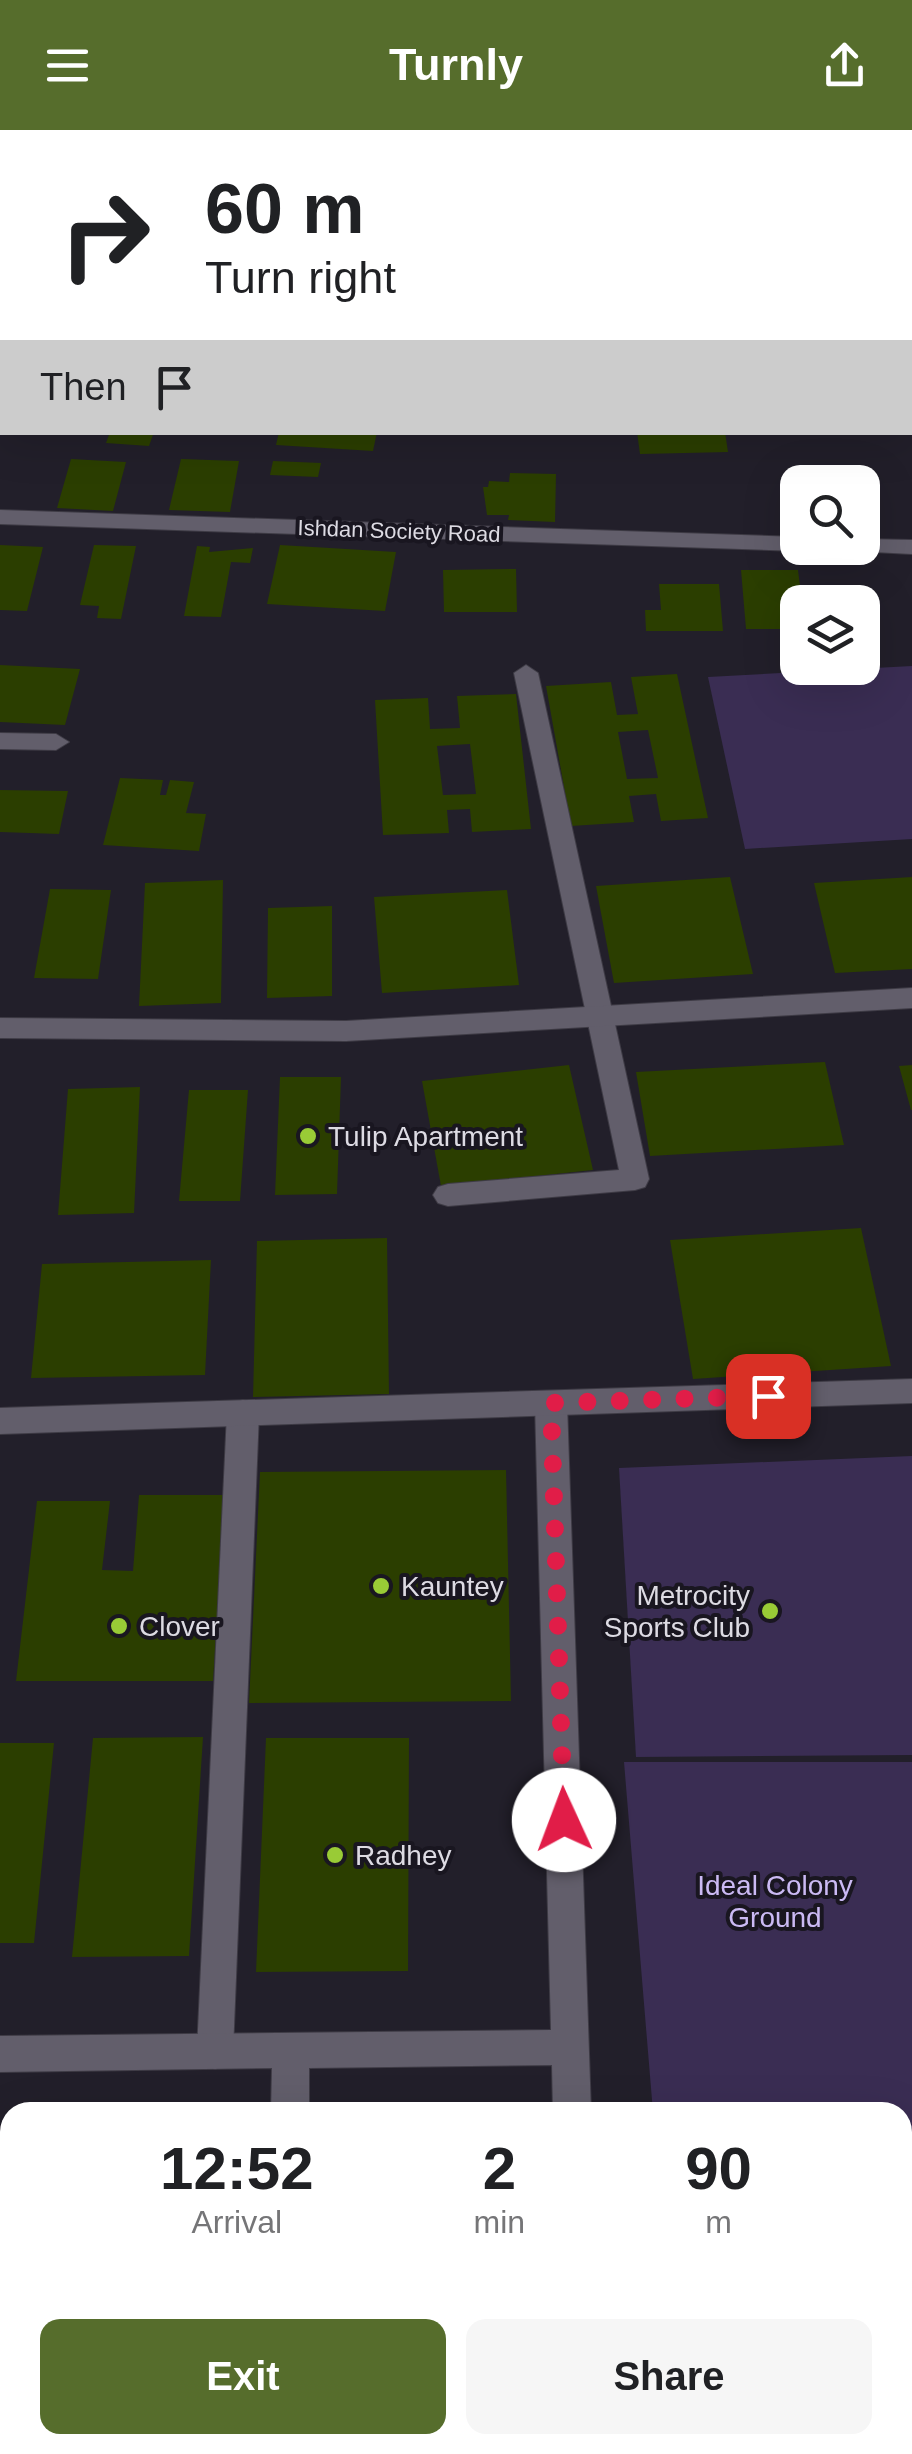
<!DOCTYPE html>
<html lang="en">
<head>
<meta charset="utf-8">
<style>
  :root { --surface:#fff; --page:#f6f6f6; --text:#202124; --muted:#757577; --accent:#566d2c }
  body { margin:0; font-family:Arial,sans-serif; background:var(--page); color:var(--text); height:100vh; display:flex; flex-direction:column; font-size:38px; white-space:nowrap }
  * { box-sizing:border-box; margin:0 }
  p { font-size:32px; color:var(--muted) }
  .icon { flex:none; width:55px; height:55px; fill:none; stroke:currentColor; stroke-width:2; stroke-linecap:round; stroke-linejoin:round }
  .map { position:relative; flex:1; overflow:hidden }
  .panel { position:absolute; left:0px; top:1972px; width:912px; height:352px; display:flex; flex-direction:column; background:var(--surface); border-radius:30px 30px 0 0; box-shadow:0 10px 40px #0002 }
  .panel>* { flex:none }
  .top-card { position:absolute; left:0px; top:0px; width:912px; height:305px; box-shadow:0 10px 40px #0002; background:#fff; color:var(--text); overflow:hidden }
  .fabs { position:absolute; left:780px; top:335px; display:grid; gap:20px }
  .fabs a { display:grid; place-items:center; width:100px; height:100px; border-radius:20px; background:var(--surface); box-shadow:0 10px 40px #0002; font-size:50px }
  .pin { position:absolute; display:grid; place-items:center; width:85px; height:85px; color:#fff; margin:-42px; border-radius:20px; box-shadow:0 5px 15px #0006 }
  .me { position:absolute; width:110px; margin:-55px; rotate:358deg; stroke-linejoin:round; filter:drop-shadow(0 0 8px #0008) }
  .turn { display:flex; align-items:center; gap:35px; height:210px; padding:0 40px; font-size:45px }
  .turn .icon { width:130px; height:130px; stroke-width:2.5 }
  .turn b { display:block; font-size:70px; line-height:85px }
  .then { display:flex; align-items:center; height:95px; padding:0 40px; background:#0003; gap:20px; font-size:38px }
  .eta { display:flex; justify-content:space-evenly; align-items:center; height:170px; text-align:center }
  .eta b { font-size:60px; font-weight:800; line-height:70px }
  .primary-button { display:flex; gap:20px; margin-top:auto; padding:20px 40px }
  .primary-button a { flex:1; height:115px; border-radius:20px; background:var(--accent); color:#fff; font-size:40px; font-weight:800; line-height:115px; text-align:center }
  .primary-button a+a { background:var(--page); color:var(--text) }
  header { display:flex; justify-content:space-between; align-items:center; height:130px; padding:0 40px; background:var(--accent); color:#fff; font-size:45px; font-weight:800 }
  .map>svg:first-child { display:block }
  .green { fill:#3a2d53 }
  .building { fill:#2b3e00; fill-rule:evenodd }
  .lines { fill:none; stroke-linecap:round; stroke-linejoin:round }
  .service-casing { stroke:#3e3b45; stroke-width:2 }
  .minor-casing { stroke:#3e3b45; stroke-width:2 }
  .tertiary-casing { stroke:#3e3b45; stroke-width:2 }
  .service { fill:#625e6b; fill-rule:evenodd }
  .minor { fill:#625e6b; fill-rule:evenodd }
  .tertiary { fill:#625e6b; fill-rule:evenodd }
  .route { stroke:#e11d48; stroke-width:18; stroke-dasharray:0 32.4 }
  .poi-dot { fill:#99cb36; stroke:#191620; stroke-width:4 }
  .labels { text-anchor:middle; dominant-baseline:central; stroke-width:8; stroke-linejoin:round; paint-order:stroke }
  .far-street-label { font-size:22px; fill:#dddbe3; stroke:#191620 }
  .poi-label { font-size:28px; fill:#dddbe3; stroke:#191620; text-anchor:start }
  .park-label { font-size:28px; fill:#cbbaf4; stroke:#191620 }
</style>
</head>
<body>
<header><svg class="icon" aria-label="menu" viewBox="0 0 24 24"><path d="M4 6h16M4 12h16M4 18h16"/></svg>Turnly<svg class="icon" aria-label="share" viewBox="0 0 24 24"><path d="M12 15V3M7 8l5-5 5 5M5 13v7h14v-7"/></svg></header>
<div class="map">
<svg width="912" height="2324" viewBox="0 0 912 2324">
  <rect width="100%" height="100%" fill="#221f2a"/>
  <g class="green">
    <path d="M912,536V709L745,719L708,547Z"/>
    <path d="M912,1326V1625L636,1627L619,1338Z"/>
    <path d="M624,1632H912V2324H681L680,2315H902V1982H653Z"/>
  </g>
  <g class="building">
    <path d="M110,302H154L149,316L106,313Z"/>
    <path d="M279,302H377L373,321L276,315Z"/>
    <path d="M637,302H725L728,322L640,324Z"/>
    <path d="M71,329L126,332L113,381L57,378Z"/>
    <path d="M181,329L239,331L230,382L169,380Z"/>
    <path d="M273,331L321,333L318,347L270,345Z"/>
    <path d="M510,343L556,344L555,392L508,390L509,385H487L483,357H488L489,351L509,352Z"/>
    <path d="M0,415L43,417L27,481L0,480Z"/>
    <path d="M94,415L136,416L121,489L97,488L99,476L80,475Z"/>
    <path d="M280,415L396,422L385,481L267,474Z"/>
    <path d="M197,416L210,417L209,422L253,418L250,433L231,432L221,487L184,486Z"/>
    <path d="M516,439L517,482H444L443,440Z"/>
    <path d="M741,440H798L802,472H798V499H746Z"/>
    <path d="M659,454H719L723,501H646L645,480H661Z"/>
    <path d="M0,535L80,539L65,595L0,592Z"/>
    <path d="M677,544L708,688L661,691L656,664L629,666L634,692L571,696L546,556L611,552L617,585L638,584L631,547ZM648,600L658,648L627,649L618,602Z"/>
    <path d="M516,564L531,699L472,702L470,679L447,680L449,703L383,705L375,570L428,568L430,599L460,598L457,566ZM470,614L476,664L443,665L437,616Z"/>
    <path d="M120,648L163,650L160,665H166L170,650L194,652L186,683L206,684L199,721L103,715Z"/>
    <path d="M0,660L68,661L59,704L0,702Z"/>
    <path d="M730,747L753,844L614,853L596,756Z"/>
    <path d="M912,747V839L835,843L814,753Z"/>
    <path d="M223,750L221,873L139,876L145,753Z"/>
    <path d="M50,759L111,760L98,849L34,848Z"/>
    <path d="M507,760L519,855L382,863L374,767Z"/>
    <path d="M332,776V866L267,868L268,778Z"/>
    <path d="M825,932L844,1015L650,1026L636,942Z"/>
    <path d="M569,935L593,1040L441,1056L422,951Z"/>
    <path d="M912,935V980H911L899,936Z"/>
    <path d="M280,947H341L337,1064L275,1065Z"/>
    <path d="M140,957L134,1083L58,1085L68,959Z"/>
    <path d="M189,960H248L240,1071H179Z"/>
    <path d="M861,1098L891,1236L693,1249L670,1110Z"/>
    <path d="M387,1108L389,1264L253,1267L257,1111Z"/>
    <path d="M211,1130L205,1245L31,1248L42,1134Z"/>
    <path d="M506,1340L511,1571L249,1573L260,1342Z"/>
    <path d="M139,1365H225L213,1551H16L37,1371H110L102,1440L133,1441Z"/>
    <path d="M203,1607L189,1826L72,1827L93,1608Z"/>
    <path d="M266,1608H409L408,1841L256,1842Z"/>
    <path d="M0,1613H54L34,1813H0Z"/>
    <path d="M10,2051V2120L0,2121V2052Z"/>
    <path d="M202,2315H268L267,2324H201Z"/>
  </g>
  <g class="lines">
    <defs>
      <g id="service">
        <path d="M749,0H769V2H750Z"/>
        <path d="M0,76L2,77V89H0Z"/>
        <rect x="910" y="108" width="2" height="12"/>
        <path d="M0,256L2,257V270H0Z"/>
        <path d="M526,535L538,543L649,1049L645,1057L635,1060L448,1076L438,1073L433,1065L438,1057L448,1054L619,1040L514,543Z"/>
        <path d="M243,1270L254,1274L259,1283L233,1921L228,1933L215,1939L202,1933L197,1921L227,1283L232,1274Z"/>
      </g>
      <g id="minor">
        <rect x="0" y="138" width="2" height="12"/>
        <rect x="0" y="209" width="2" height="12"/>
        <rect x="910" y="218" width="2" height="12"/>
        <path d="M0,380L798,407V418H807L798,421L0,394Z"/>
        <path d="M862,409L912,410V424L854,421L851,418H862Z"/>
        <path d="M0,603L56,604L69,612L56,620L0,619Z"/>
        <path d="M912,858V878L346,911L0,908V888L346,891Z"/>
        <path d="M551,1261L562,1264L567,1273L591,1982H553L552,1935L309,1938V1982H271L272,1938L0,1942V1906L551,1900L535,1273L540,1264Z"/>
        <path d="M265,2315H305L304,2324H264Z"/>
        <rect x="556" y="2315" width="40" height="9"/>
      </g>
      <path id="tertiary" d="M912,1249V1273L0,1304V1278Z"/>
    </defs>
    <use href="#service" class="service-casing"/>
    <use href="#minor" class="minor-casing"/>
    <use href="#tertiary" class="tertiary-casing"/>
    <use href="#service" class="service"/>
    <use href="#minor" class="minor"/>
    <use href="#tertiary" class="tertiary"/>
  </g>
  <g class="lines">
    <path class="route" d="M564,1690L551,1273L768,1266"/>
  </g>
  <g class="poi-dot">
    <circle cx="308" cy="1006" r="10"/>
    <circle cx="381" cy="1456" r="10"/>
    <circle cx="770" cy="1481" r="10"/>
    <circle cx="119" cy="1496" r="10"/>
    <circle cx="335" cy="1725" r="10"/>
  </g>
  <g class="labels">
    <g class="far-street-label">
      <text transform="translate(399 401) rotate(2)">Ishdan Society Road</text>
    </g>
    <g class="poi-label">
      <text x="328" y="1006">Tulip Apartment</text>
      <text x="401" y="1456">Kauntey</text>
      <text x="750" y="1465" text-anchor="end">Metrocity<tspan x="750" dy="32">Sports Club</tspan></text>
      <text x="139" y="1496">Clover</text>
      <text x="355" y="1725">Radhey</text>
    </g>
    <g class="park-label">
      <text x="775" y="1755">Ideal Colony<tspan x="775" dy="32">Ground</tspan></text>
    </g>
  </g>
</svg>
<div class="fabs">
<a><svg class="icon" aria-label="search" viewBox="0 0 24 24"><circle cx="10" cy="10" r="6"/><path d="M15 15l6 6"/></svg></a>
<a><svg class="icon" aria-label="layers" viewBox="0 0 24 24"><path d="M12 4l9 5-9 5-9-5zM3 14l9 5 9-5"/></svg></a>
</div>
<div class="pin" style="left:768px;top:1266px;background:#d93025"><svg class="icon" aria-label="arrive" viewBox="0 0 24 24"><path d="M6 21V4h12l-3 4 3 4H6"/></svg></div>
<svg class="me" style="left:564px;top:1690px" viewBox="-20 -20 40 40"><circle r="19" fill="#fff"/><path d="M0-13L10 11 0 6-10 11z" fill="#e11d48"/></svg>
<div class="top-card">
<div class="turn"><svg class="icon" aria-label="right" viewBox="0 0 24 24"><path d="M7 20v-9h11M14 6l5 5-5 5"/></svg><div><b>60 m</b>Turn right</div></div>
<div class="then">Then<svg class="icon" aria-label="arrive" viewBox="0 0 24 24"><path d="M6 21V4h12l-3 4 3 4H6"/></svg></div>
</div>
<section class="panel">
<div class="eta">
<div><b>12:52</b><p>Arrival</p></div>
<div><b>2</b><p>min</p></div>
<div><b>90</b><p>m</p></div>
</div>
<div class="primary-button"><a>Exit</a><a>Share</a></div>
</section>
</div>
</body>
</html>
